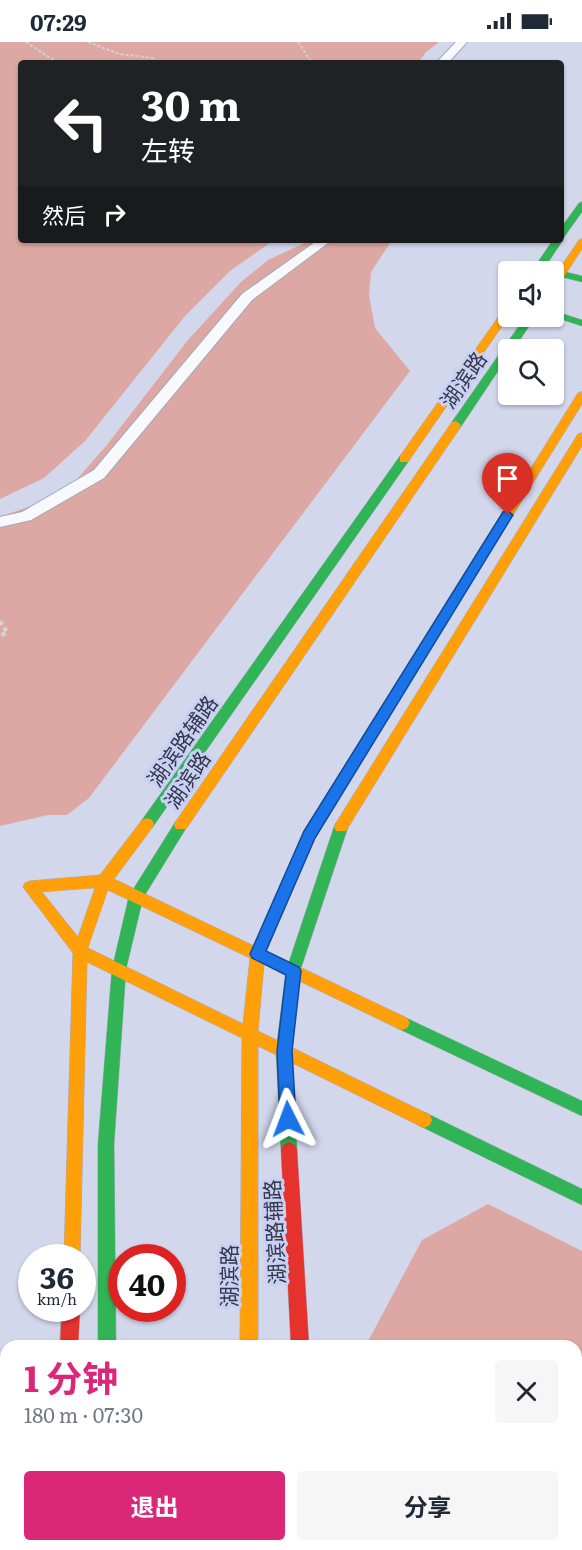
<!DOCTYPE html>
<html lang="zh">
<head>
<meta charset="utf-8">
<style>
  :root { --surface:#fff; --page:#f6f6f7; --text:#1f2937; --muted:#747a83; --accent:#db2777 }
  body { margin:0; font-family:Literata,"Noto Sans SC",serif; background:var(--page); color:var(--text); height:100vh; display:flex; flex-direction:column; font-size:22px; white-space:nowrap }
  * { box-sizing:border-box; margin:0 }
  p { font-size:20px; color:var(--muted) }
  .icon { flex:none; width:33px; height:33px; fill:none; stroke:currentColor; stroke-width:2; stroke-linecap:round; stroke-linejoin:round }
  .map { position:relative; flex:1; overflow:hidden }
  .panel { position:absolute; left:0px; top:1298px; width:582px; height:212px; display:flex; flex-direction:column; background:var(--surface); border-radius:18px 18px 0 0; box-shadow:0 2px 4px #0004 }
  .panel>* { flex:none }
  .banner { position:absolute; left:18px; top:18px; width:546px; height:183px; border-radius:6px; box-shadow:0 2px 4px #0004; background:#202124; color:#fff; overflow:hidden }
  .fabs { position:absolute; left:498px; top:219px; display:grid; gap:12px }
  .fabs a { display:grid; place-items:center; width:66px; height:66px; border-radius:6px; background:var(--surface); box-shadow:0 2px 4px #0004; font-size:30px }
  .speed { position:absolute; left:18px; top:1202px; display:flex; gap:12px; font-size:30px; font-weight:700; text-align:center }
  .speed>* { display:grid; place-content:center; width:78px; height:78px; border-radius:50%; background:var(--surface); box-shadow:0 2px 4px #0004; line-height:1 }
  .speed small { font-size:15px; font-weight:400 }
  .speed .limit { border:9px solid #d22; background:#fff; color:#111 }
  .pin { position:absolute; display:grid; place-items:center; width:51px; height:51px; color:#fff; margin:-62px -26px; border-radius:50% 50% 50% 0; rotate:-45deg; box-shadow:0 0 6px #0007 }
  .pin .icon { rotate:45deg }
  .me { position:absolute; width:66px; margin:-33px; rotate:357deg; stroke-linejoin:round; filter:drop-shadow(0 0 4px #0008) }
  .turn { display:flex; align-items:center; gap:21px; height:126px; padding:0 24px; font-size:27px }
  .turn .icon { width:78px; height:78px; stroke-width:2.5 }
  .turn b { display:block; font-size:42px; line-height:51px }
  .then { display:flex; align-items:center; height:57px; padding:0 24px; background:#0003; gap:12px; font-size:22px }
  .round { display:grid; place-items:center; flex:none; width:63px; height:63px; border-radius:6px; background:var(--page) }
  .headline { display:flex; align-items:center; justify-content:space-between; height:102px; padding:0 24px }
  h1 { font-size:36px; font-weight:700; line-height:45px; color:var(--accent) }
  .action { display:flex; gap:12px; margin-top:auto; padding:12px 24px }
  .action a { flex:1; height:69px; border-radius:6px; background:var(--accent); color:#fff; font-size:24px; font-weight:700; line-height:69px; text-align:center }
  .action a+a { background:var(--page); color:var(--text) }
  .status { display:flex; justify-content:space-between; align-items:center; height:42px; padding:0 30px; background:var(--surface); direction:ltr }
  .status svg { height:16px; fill:currentColor }
  .map>svg:first-child { display:block }
  .green { fill:#dda8a4 }
  .lines { fill:none; stroke-linecap:round; stroke-linejoin:round }
  .lane-casing { stroke:#a4a8b8; stroke-width:2 }
  .fast-casing { stroke:#a4a8b8; stroke-width:1 }
  .slow-casing { stroke:#a4a8b8; stroke-width:1 }
  .jam-casing { stroke:#a4a8b8; stroke-width:1 }
  .path-far1 { stroke:#d1d3d9; stroke-width:2; stroke-dasharray:3 2; stroke-linecap:butt }
  .path { stroke:#d1d3d9; stroke-width:4; stroke-dasharray:4.5 3; stroke-linecap:butt }
  .lane { fill:#f8f9fc; fill-rule:evenodd }
  .fast { fill:#30b455; fill-rule:evenodd }
  .slow { fill:#ff9f0a; fill-rule:evenodd }
  .jam { fill:#e5322d; fill-rule:evenodd }
  .route { fill:#1a73e8; stroke:#114b97; stroke-width:1.5 }
  .labels { text-anchor:middle; dominant-baseline:central; stroke-width:6; stroke-linejoin:round; paint-order:stroke }
  .street-label { font-size:21px; fill:#343746; stroke:#c8d0f6 }
</style>
</head>
<body>
<div class="status"><b>07:29</b><svg viewBox="0 0 49 12"><path d="M0 12V9h3v3zM5 12V6h3v6zM10 12V3h3v9zM15 12V0h3v12zM26 1h20v11H26zM47 4h2v5h-2z"/></svg></div>
<div class="map">
<svg width="582" height="1508" viewBox="0 0 582 1508">
  <rect width="100%" height="100%" fill="#d2d7ec"/>
  <g class="green">
    <path d="M0,0H439L426,10L418,21H21V198H274L230,229L185,274L85,399L44,436L0,457Z"/>
    <path d="M311,198H392L371,230L369,253L375,286L410,329L89,756L67,773H48L0,784V475L64,452L106,404L188,298L241,240L268,218Z"/>
    <path d="M488,1162L582,1209V1508H374L373,1503H576V1304L366,1303L422,1198Z"/>
  </g>
  <g class="lines">
    <defs>
      <g id="lane">
        <path d="M456,0H467L448,21H436Z"/>
        <path d="M318,198H332L252,258L104,436L31,478L0,485V475L22,470L94,428L242,252Z"/>
      </g>
      <g id="fast">
        <path d="M582,160V170L564,195L561,196L563,198L545,225L582,234V240L554,233V230H531L553,198H561V186L579,161Z"/>
        <path d="M554,269L582,278V284L551,274H554Z"/>
        <path d="M526,274H536L513,308H508V314L460,386H452V380Z"/>
        <path d="M404,413L410,417L408,420L152,786H142L140,782L142,778L400,414Z"/>
        <path d="M181,777L186,779L188,783L143,856L126,927L114,1102L116,1304H98V1102L112,927L129,854L176,779Z"/>
        <path d="M341,779L346,781L348,785L300,929L292,1009L297,1108L295,1113L289,1116L283,1113L281,1108L276,1009L286,929L334,785L336,781Z"/>
        <path d="M402,974L582,1059V1074L397,986L394,981L397,976Z"/>
        <path d="M424,1070L582,1147V1163L418,1083L416,1078L418,1073Z"/>
        <rect x="98" y="1503" width="18" height="5"/>
        <path d="M252,1503H270L271,1508H253Z"/>
      </g>
      <g id="slow">
        <path d="M582,197V207L558,244L554,245V235L579,198Z"/>
        <path d="M508,266L509,274L408,420H400V414L504,267Z"/>
        <path d="M582,350V362L442,587H434L432,584L434,581L578,351Z"/>
        <path d="M456,379L461,383L460,386L186,787H176L174,783L176,779L452,380Z"/>
        <path d="M582,391V404L346,789H336L334,785L336,781L578,392Z"/>
        <path d="M147,776L152,778L154,782L152,786L114,837L254,904L275,857L280,855L285,857L287,861L266,909L407,976L410,981L407,986L402,988L397,986L264,922L258,989L430,1073L432,1078L430,1083L424,1086L418,1083L258,1004V1304H240L242,996L87,920L80,1215H64L73,911L23,845L25,841L30,839L100,833L142,778ZM95,846L78,895L42,850ZM108,848L250,916L243,982L88,906Z"/>
        <path d="M55,1503H73L72,1508H54Z"/>
        <rect x="302" y="1503" width="18" height="5"/>
      </g>
      <g id="jam">
        <path d="M438,579L444,584L315,796L285,865L280,867L275,865L273,861L304,789L434,581Z"/>
        <path d="M289,1100L295,1103L297,1108L309,1304H291L281,1108L283,1103Z"/>
        <path d="M62,1266H80L78,1304H60Z"/>
      </g>
    </defs>
    <use href="#lane" class="lane-casing"/>
    <use href="#fast" class="fast-casing"/>
    <use href="#slow" class="slow-casing"/>
    <use href="#jam" class="jam-casing"/>
    <g class="path-far1">
      <path d="M26,0L58,21"/>
      <path d="M88,0L119,12L153,16L157,21"/>
      <path d="M298,0L312,21"/>
    </g>
    <path class="path" d="M0,579L7,590L0,594"/>
    <use href="#lane" class="lane"/>
    <use href="#fast" class="fast"/>
    <use href="#slow" class="slow"/>
    <use href="#jam" class="jam"/>
  </g>
  <path class="route" d="M508,469L513,473L315,796L266,909L299,925L301,929L292,1009L296,1077L294,1082L288,1085L283,1082L280,1077L277,1009L286,933L252,916L250,912L304,789L503,470Z"/>
  <g class="labels">
    <g class="street-label">
      <text transform="translate(462 337) rotate(-55)">湖滨路</text>
      <text transform="translate(181 698) rotate(-55)">湖滨路辅路</text>
      <text transform="translate(186 737) rotate(-56)">湖滨路</text>
      <text transform="translate(273 1190) rotate(-93)">湖滨路辅路</text>
      <text transform="translate(227 1234) rotate(-90)">湖滨路</text>
    </g>
  </g>
</svg>
<div class="fabs">
<a><svg class="icon" aria-label="sound" viewBox="0 0 24 24"><path d="M4 9h4l5-4v14l-5-4H4zM17 9q2 3 0 6"/></svg></a>
<a><svg class="icon" aria-label="search" viewBox="0 0 24 24"><circle cx="10" cy="10" r="6"/><path d="M15 15l6 6"/></svg></a>
</div>
<div class="speed"><div>36<small>km/h</small></div><div class="limit">40</div></div>
<div class="pin" style="left:508px;top:473px;background:#d93025"><svg class="icon" aria-label="arrive" viewBox="0 0 24 24"><path d="M6 21V4h12l-3 4 3 4H6"/></svg></div>
<svg class="me" style="left:288px;top:1077px" viewBox="-20 -20 40 40"><path d="M0-17L14 15 0 8-14 15z" fill="#1a73e8" stroke="#fff" stroke-width="4"/></svg>
<div class="banner">
<div class="turn"><svg class="icon" aria-label="left" viewBox="0 0 24 24"><path d="M17 20v-9H6M10 6l-5 5 5 5"/></svg><div><b>30 m</b>左转</div></div>
<div class="then">然后<svg class="icon" aria-label="right" viewBox="0 0 24 24"><path d="M7 20v-9h11M14 6l5 5-5 5"/></svg></div>
</div>
<section class="panel">
<div class="headline"><div><h1>1 分钟</h1><p>180 m · 07:30</p></div><a class="round"><svg class="icon" aria-label="close" viewBox="0 0 24 24"><path d="M6 6l12 12M18 6L6 18"/></svg></a></div>
<div class="action"><a>退出</a><a>分享</a></div>
</section>
</div>
</body>
</html>
